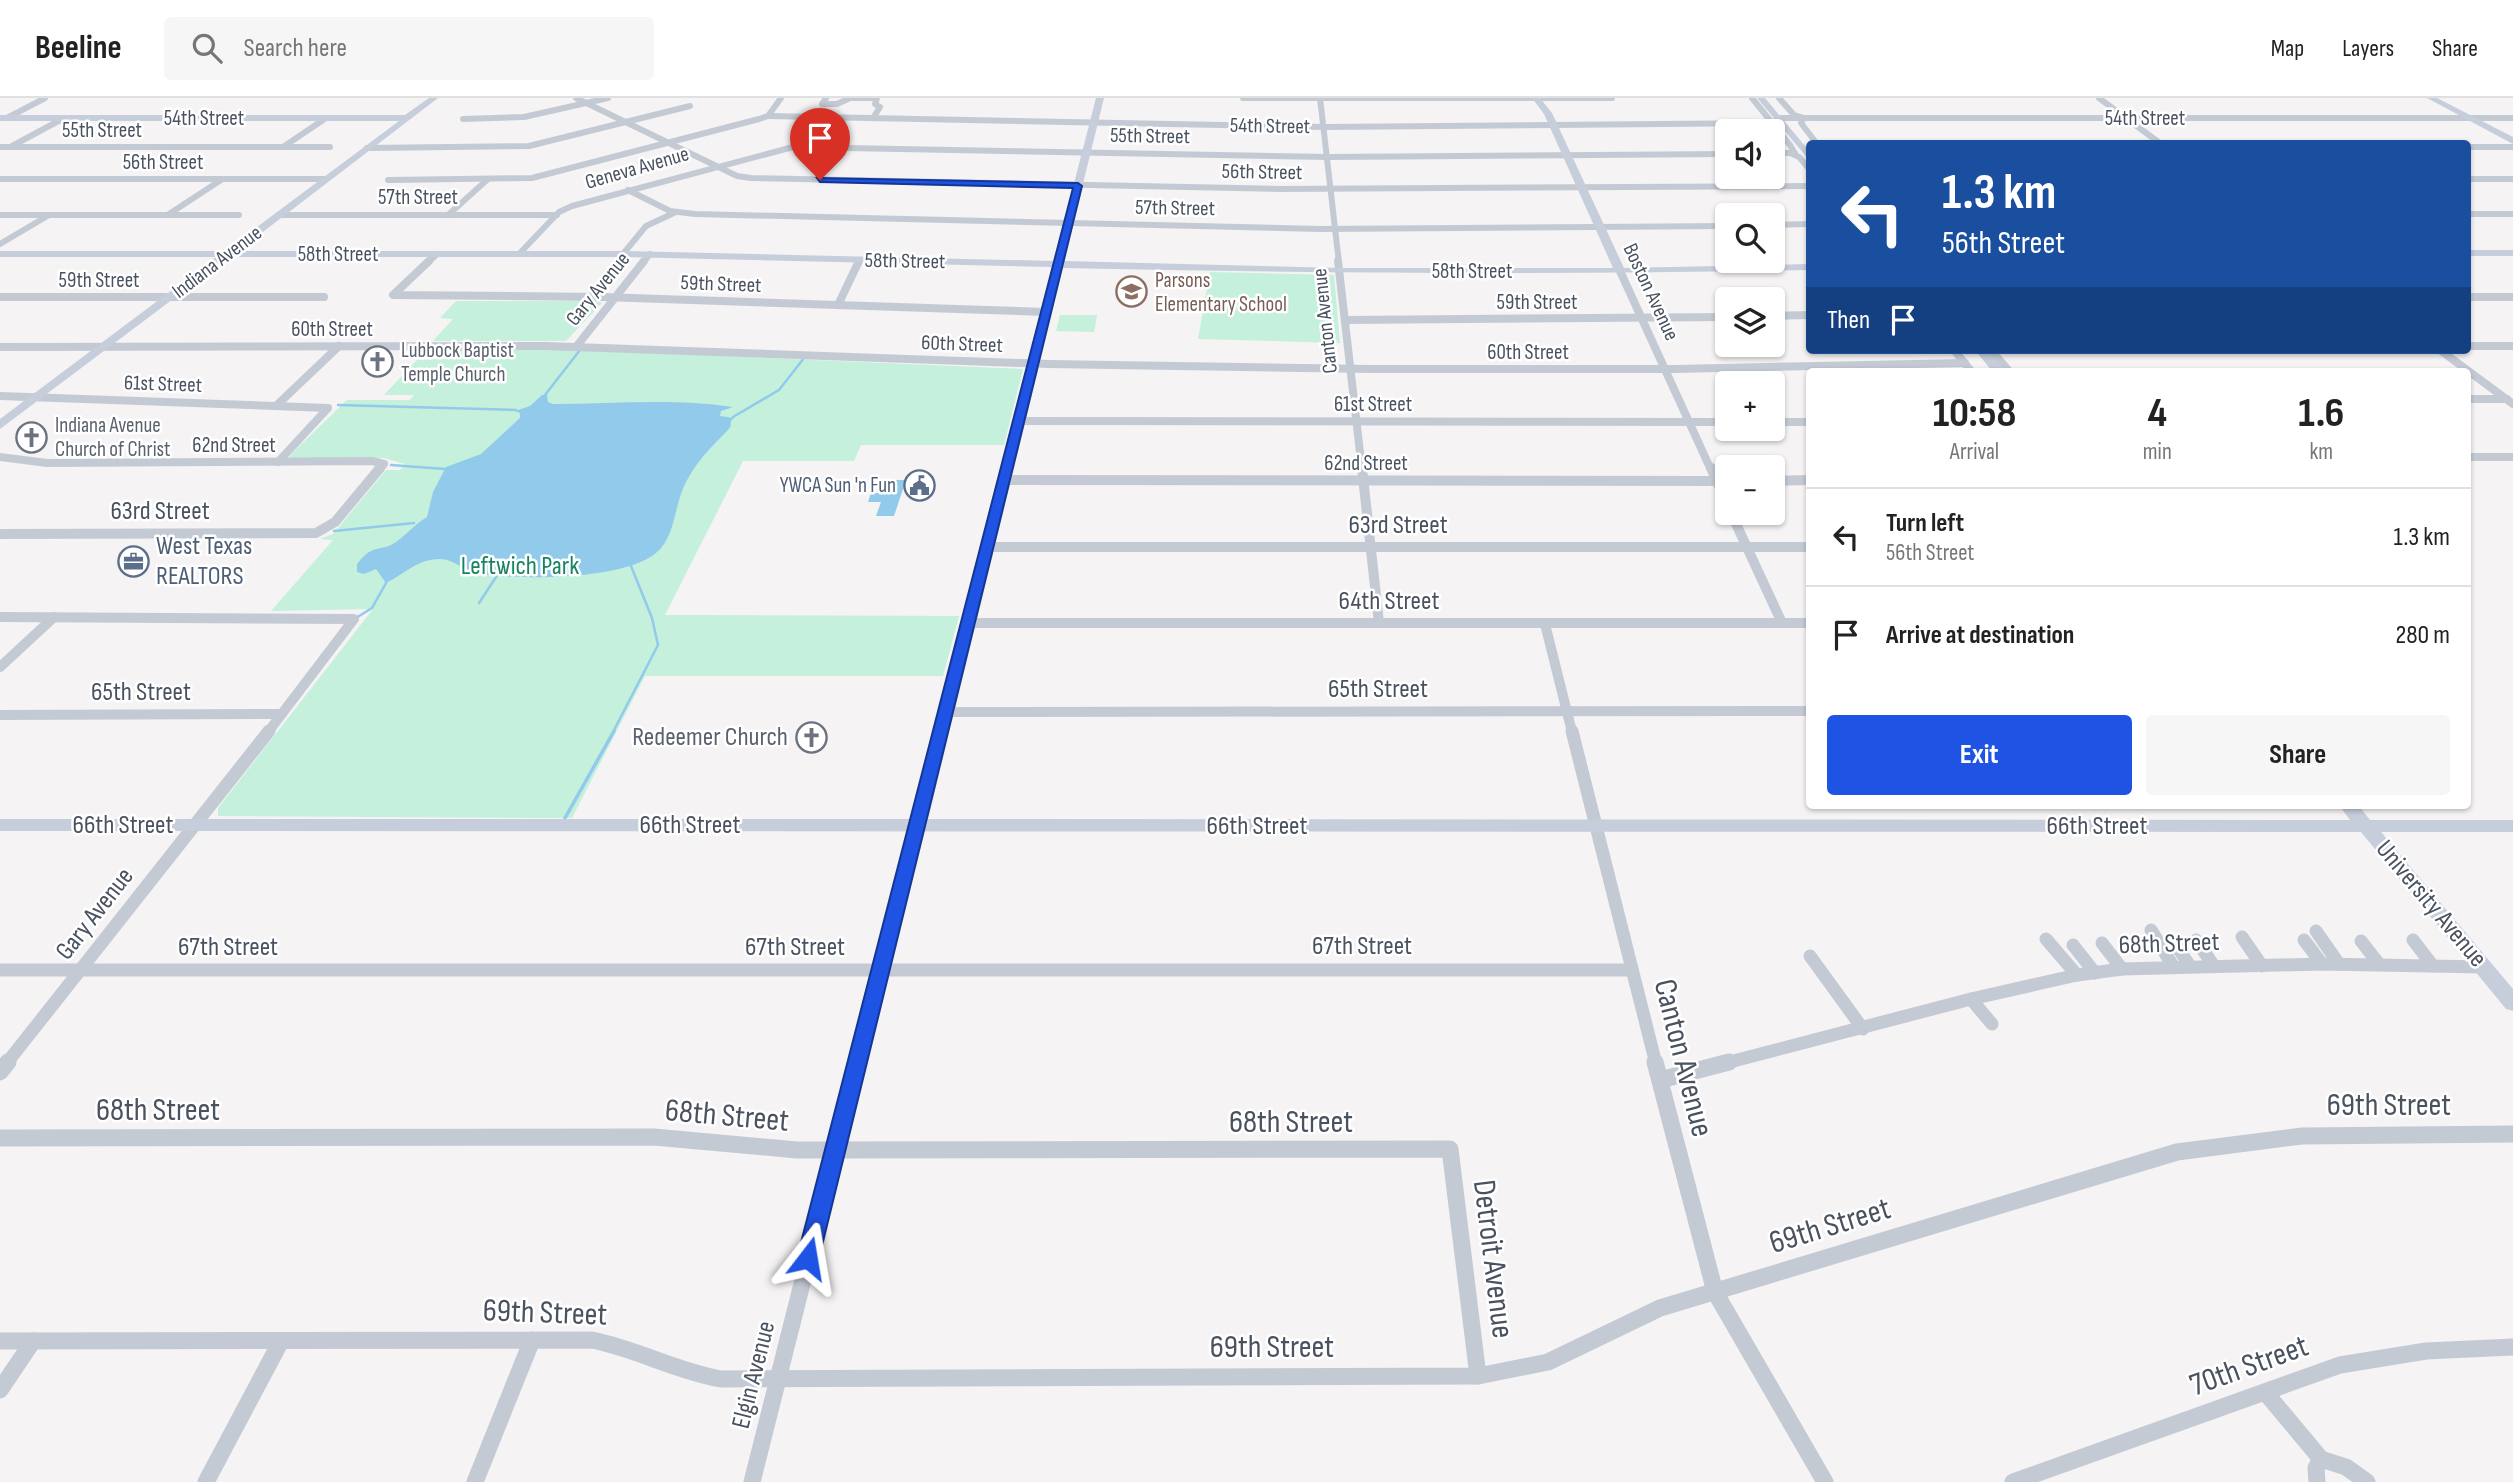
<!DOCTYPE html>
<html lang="en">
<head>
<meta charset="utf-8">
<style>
  :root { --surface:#fff; --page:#f6f6f6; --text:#222; --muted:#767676; --line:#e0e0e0; --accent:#1e53e4 }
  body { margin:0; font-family:"Sofia Sans Condensed",sans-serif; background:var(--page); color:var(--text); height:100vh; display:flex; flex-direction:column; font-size:26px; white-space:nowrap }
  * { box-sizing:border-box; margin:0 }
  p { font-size:23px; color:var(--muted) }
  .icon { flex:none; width:38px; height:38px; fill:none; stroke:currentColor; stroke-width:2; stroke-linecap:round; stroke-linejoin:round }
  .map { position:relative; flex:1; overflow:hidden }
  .details { position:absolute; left:1806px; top:270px; width:665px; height:441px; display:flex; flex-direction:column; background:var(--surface); border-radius:7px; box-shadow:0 2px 5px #0004 }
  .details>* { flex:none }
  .guide { position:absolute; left:1806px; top:42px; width:665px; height:214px; border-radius:7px; box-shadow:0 2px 5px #0004; background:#1a4fa0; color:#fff; overflow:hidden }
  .buttons { position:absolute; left:1715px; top:21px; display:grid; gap:14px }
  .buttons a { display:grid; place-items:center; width:70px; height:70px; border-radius:7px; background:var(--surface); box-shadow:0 2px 5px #0004; font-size:35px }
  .pin { position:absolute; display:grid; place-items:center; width:60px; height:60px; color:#fff; margin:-72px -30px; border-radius:50% 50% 50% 0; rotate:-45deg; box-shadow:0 0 7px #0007 }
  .pin .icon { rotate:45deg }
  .me { position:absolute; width:77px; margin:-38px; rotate:14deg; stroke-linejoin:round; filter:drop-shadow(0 0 5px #0008) }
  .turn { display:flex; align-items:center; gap:24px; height:147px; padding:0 21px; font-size:32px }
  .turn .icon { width:91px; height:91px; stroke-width:2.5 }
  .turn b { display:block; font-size:49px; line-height:60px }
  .then { display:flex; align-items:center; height:66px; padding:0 21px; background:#0003; gap:14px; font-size:26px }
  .eta { display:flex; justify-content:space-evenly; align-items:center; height:119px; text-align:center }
  .eta b { font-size:42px; font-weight:700; line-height:49px }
  .cta { display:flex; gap:14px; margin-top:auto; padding:14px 21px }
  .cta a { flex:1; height:80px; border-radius:7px; background:var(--accent); color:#fff; font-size:28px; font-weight:700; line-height:80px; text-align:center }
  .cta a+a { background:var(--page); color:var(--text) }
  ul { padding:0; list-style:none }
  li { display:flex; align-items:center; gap:21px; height:98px; padding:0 21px; border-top:2px solid var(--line) }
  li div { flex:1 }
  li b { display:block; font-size:26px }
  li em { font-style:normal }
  header { display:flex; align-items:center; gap:42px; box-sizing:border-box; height:98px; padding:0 35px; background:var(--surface); border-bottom:2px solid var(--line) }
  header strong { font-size:33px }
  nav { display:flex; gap:38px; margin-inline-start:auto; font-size:24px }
  .search { width:490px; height:63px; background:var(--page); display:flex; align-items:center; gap:18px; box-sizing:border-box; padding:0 24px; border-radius:7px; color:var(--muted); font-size:26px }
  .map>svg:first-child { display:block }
  .green { fill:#c4f0dc }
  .water { fill:#92caec }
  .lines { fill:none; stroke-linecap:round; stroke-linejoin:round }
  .stream-far1 { stroke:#92caec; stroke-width:2.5 }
  .stream { stroke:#92caec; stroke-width:3.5 }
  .street-far4 { stroke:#c4cad4; stroke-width:6 }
  .street-far3 { stroke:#c4cad4; stroke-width:8 }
  .street-far2 { stroke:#c4cad4; stroke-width:10 }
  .street-far1 { stroke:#c4cad4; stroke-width:13 }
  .street { stroke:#c4cad4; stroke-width:17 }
  .secondary { fill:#c6cddb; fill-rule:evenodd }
  .route { fill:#1e53e4; stroke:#143694; stroke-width:2 }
  .labels { text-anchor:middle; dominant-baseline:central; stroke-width:5; stroke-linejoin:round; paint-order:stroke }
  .far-street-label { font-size:21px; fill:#4a5260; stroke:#fff }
  .far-education-label { font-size:21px; fill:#785e54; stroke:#fff; text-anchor:start }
  .far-worship-label { font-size:21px; fill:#5b616d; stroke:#fff; text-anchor:start }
  .far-service-label { font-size:21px; fill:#4e5e75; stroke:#fff; text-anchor:end }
  .street-label { font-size:26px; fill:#4a5260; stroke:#fff }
  .service-label { font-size:26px; fill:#4e5e75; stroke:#fff; text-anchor:start }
  .park-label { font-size:26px; fill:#198460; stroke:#fff }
  .worship-label { font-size:26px; fill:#5b616d; stroke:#fff; text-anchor:end }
  .near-street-label { font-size:32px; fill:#4a5260; stroke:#fff }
</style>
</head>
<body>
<header>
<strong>Beeline</strong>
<div class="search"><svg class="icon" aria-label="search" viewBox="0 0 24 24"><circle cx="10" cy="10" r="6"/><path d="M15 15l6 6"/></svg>Search here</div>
<nav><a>Map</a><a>Layers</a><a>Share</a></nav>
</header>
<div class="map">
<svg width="2513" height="1384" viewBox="0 0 2513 1384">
  <rect width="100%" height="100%" fill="#f5f3f3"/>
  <g class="green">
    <path d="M1210,174L1334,177L1340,245L1198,241Z"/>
    <path d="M456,203H597L602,205L566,243H433L453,221L440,220Z"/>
    <path d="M1060,217H1097L1094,234L1056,233Z"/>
    <path d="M457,251H559L1023,271L1004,347H861L854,363H743L665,517L959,518L943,578H645L572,720L218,718V710L373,511L271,513L333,442L320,441L333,436L386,372H400L405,366L384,360L292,361L289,358L347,302H410L414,297H384L417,262L447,261Z"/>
  </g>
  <g class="water">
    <path d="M542,297H547L548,304L553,306C614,306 672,300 733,309L721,313L720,318L734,320C727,326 734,326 728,332C708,352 691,369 681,396C674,416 673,441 656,455C624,482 520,482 479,476C465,473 452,460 439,461C418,461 404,476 386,485L376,471L364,476L357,474V466C374,444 380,455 396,444C407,436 415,426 427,419L433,394L446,369L481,356L520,320V315L515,313L530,308Z"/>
    <path d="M889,382H906L894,418H876L881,404H868L871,395H884Z"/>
  </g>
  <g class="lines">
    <g class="stream-far1">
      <path d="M545,297L580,252"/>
      <path d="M338,307L516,312"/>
      <path d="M733,319L779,292L804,260"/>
      <path d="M391,367L445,371"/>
      <path d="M334,433L414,425"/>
      <path d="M479,505L498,476"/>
      <path d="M356,520L372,510L386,485"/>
      <path d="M613,634L658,547L652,520L631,468"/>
    </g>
    <path class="stream" d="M565,720L614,633"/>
    <g class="street-far4">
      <path d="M576,0L737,78L751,80L1280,91L1810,88"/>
      <path d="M826,0L822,6H837L850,0"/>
      <path d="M853,0H877L875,6L880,9L873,20"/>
      <path d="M1243,0H1612"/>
      <path d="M1320,0L1339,165"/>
      <path d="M1752,0L1790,47L1793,52L1790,55L1799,59L1810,72"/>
      <path d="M1779,0L1794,17L1804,20L1801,25L1817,46"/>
      <path d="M2099,0L2161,46"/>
      <path d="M768,18L1325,29L1772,25"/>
      <path d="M7,20L45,0"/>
      <path d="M1777,20H2513"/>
      <path d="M463,21L524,19L608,0"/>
      <path d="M12,48L64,20"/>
      <path d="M0,49H330"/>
      <path d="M283,49L326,20"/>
      <path d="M2468,49H2513"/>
      <path d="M367,50L529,48L690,8"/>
      <path d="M1773,55H1795"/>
      <path d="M0,81H326"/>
      <path d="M2468,81H2513"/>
      <path d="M388,82L532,80L759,21L768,18L781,0"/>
      <path d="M628,92L670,113L695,116L1320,131L1727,128"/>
      <path d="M169,116L221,82"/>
      <path d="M2468,116H2513"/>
      <path d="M0,117H239"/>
      <path d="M279,117H557"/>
      <path d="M448,117L488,81"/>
      <path d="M1773,127L1810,126"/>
      <path d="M0,146L49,117"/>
      <path d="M519,156L559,114L572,108L793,49L1328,59L1727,56"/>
      <path d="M623,156L646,128L676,114"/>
      <path d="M428,165L437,156"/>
      <path d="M643,165L650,156"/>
      <path d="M859,165L860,162"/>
    </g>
    <g class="street-far3">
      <path d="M429,163L393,197L603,199L1046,214"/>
      <path d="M1338,163L1362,372"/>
      <path d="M1620,173L1711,372"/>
      <path d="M0,199H324"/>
      <path d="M2468,199H2513"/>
      <path d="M838,207L859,163"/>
      <path d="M1773,218L1810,217"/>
      <path d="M1346,222L1727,219"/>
      <path d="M2468,248H2513"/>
      <path d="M0,249L546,248L1048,266L1370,271H1675L1965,265"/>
      <path d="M576,249L644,163"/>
      <path d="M1954,252L1971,273"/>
      <path d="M1991,252L2009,273"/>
      <path d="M2440,252L2513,306"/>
      <path d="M0,298L328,310L278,364"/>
      <path d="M2468,301H2507"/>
      <path d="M277,307L339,248"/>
      <path d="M1018,323L1727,324"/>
      <path d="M1773,324H1810"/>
      <path d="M0,359L47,365L372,363L384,366L379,372"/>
      <path d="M2468,359H2513"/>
    </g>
    <g class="street-far2">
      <path d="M1362,370L1379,525"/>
      <path d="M1711,370L1727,406"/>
      <path d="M1004,382L1727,383"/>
      <path d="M1773,383L1810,382"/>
      <path d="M1731,415L1782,525"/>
      <path d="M0,436L316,435L335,424L380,370"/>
      <path d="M987,449H1810"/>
      <path d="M0,519L354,521L268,634"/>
      <path d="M968,525H1810"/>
      <path d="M1545,526L1572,634"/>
      <path d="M0,569L54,519"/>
      <path d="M946,614L1810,613"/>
      <path d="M0,617L282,616"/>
    </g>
    <g class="street-far1">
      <path d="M1572,633L1656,966"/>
      <path d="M2151,832L2173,868"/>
      <path d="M2316,833L2339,866"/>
      <path d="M2242,839L2262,868"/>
      <path d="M2046,841L2077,877"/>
      <path d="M2196,842L2214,868"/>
      <path d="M2304,842L2322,866"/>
      <path d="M2413,842L2433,868"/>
      <path d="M2361,843L2379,866"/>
      <path d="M2174,844L2190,868"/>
      <path d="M2102,845L2122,871"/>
      <path d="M2073,847L2095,875"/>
      <path d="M1810,858L1863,931"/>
      <path d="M0,872H1632"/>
      <path d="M1971,901L1992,926"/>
      <path d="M6,966L269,633"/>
      <path d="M857,966L917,728"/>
      <path d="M1722,966L1971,901L2077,877L2122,871L2322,866L2483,869"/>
    </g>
    <g class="street">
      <path d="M1655,964L1715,1194L1825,1384"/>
      <path d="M0,974L8,964"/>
      <path d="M1660,982L1729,964"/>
      <path d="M0,1040L654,1039L797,1052L1450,1051L1478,1278"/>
      <path d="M0,1243L592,1242C637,1251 676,1273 721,1281L1478,1278L1548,1264L1660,1210L2177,1054L2302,1038L2513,1036"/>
      <path d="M0,1292L33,1243"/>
      <path d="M2265,1294L2321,1361L2346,1369L2367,1384"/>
      <path d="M206,1384L281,1243"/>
      <path d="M475,1384L532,1242"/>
      <path d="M752,1384L858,964"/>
      <path d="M2013,1384L2340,1267L2426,1253L2513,1249"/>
      <path d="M2317,1384L2316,1370L2321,1361"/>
    </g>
    <g class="secondary">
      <path d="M429,0H438L238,153H623L1054,163L1096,0H1104L1064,163L1341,170H1613L1544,16L1532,0H1540L1552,15L1624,170L1810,166V172C1560,177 1312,175 1063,170L928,721L2350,722L2339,707H2358L2370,722H2513V734H2381L2513,891V913L2506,911L2361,734L0,733V721H910L1052,169L623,159H229L0,331V321L216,159H0V153H225L399,23H0V17H405Z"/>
      <path d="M1757,0H1765L1810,54V63Z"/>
      <path d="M2427,0H2437L2513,39V46Z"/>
      <rect x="2468" y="152" width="45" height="6"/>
      <path d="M1975,252H1987L2004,273H1992Z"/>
    </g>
  </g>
  <path class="route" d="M817,80L1078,85L1082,88L819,1160L816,1167L808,1170L801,1167L797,1160L1073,90L820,84Z"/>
  <defs>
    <symbol id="school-ring" viewBox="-11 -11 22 22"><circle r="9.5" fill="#fff" stroke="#8d6e63" stroke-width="1.5"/><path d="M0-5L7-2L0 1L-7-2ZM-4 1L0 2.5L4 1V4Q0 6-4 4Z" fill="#8d6e63"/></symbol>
    <symbol id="church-ring" viewBox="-11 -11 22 22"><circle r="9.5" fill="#fff" stroke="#6b7280" stroke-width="1.5"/><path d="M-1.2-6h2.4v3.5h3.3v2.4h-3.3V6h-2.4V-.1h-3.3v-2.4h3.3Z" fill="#6b7280"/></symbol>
    <symbol id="civic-ring" viewBox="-11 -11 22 22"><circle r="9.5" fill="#fff" stroke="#5c6f8a" stroke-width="1.5"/><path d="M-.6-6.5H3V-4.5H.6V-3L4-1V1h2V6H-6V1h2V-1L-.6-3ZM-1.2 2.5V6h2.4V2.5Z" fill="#5c6f8a"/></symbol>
    <symbol id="office-ring" viewBox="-11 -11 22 22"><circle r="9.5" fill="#fff" stroke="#5c6f8a" stroke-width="1.5"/><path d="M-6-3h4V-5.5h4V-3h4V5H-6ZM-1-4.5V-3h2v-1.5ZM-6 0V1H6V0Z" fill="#5c6f8a"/></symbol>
  </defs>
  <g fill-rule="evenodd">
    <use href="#school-ring" x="1114" y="176" width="35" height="35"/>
    <use href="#church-ring" x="360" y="246" width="35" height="35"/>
    <use href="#church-ring" x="14" y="322" width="35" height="35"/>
    <use href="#civic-ring" x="902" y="370" width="35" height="35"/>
    <use href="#office-ring" x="116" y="446" width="35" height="35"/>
    <use href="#church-ring" x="794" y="622" width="35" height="35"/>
  </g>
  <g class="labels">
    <g class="far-street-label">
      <text x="204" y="20">54th Street</text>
      <text x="2145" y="20">54th Street</text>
      <text transform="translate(1270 28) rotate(1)">54th Street</text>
      <text x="102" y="32">55th Street</text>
      <text transform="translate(1150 38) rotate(1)">55th Street</text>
      <text x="163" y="64">56th Street</text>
      <text transform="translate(637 70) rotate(-16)">Geneva Avenue</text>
      <text transform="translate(1262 74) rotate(1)">56th Street</text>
      <text x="418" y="99">57th Street</text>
      <text transform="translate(1175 110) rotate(1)">57th Street</text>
      <text x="338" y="156">58th Street</text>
      <text transform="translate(905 163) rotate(1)">58th Street</text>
      <text transform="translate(217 164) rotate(-37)">Indiana Avenue</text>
      <text x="1472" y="173">58th Street</text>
      <text x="99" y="182">59th Street</text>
      <text transform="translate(721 186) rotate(2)">59th Street</text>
      <text transform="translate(598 191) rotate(-51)">Gary Avenue</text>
      <text transform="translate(1651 194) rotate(65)">Boston Avenue</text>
      <text x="1537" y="204">59th Street</text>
      <text transform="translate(1325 223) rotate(-96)">Canton Avenue</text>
      <text x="332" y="231">60th Street</text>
      <text transform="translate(962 246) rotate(2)">60th Street</text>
      <text x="1528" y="254">60th Street</text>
      <text transform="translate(163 286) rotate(2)">61st Street</text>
      <text x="1373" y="306">61st Street</text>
      <text x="234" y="347">62nd Street</text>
      <text x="1366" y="365">62nd Street</text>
    </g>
    <g class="far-education-label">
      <text x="1155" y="182">Parsons<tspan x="1155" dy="24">Elementary School</tspan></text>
    </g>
    <g class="far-worship-label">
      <text x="401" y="252">Lubbock Baptist<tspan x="401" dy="24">Temple Church</tspan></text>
      <text x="55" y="327">Indiana Avenue<tspan x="55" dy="24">Church of Christ</tspan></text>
    </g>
    <g class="far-service-label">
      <text x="896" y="387">YWCA Sun 'n Fun</text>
    </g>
    <g class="street-label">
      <text x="160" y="413">63rd Street</text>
      <text x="1398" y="427">63rd Street</text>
      <text x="1389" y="503">64th Street</text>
      <text x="1378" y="591">65th Street</text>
      <text x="141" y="594">65th Street</text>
      <text x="123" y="727">66th Street</text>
      <text x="690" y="727">66th Street</text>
      <text x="1257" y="728">66th Street</text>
      <text x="2097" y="728">66th Street</text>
      <text transform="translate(2431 806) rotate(50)">University Avenue</text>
      <text transform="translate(95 816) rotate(-52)">Gary Avenue</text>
      <text transform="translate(2169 846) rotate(-2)">68th Street</text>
      <text x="1362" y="848">67th Street</text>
      <text x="228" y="849">67th Street</text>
      <text x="795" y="849">67th Street</text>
      <text transform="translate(754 1277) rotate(-76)">Elgin Avenue</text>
    </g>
    <g class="service-label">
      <text x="156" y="448">West Texas<tspan x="156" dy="30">REALTORS</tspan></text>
    </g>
    <g class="park-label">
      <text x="520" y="468">Leftwich Park</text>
    </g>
    <g class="worship-label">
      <text x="788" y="639">Redeemer Church</text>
    </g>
    <g class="near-street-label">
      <text transform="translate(1683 960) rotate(76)">Canton Avenue</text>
      <text x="2389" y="1007">69th Street</text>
      <text x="158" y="1012">68th Street</text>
      <text transform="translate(727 1018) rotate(5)">68th Street</text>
      <text x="1291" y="1024">68th Street</text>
      <text transform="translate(1830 1128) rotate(-17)">69th Street</text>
      <text transform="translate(1493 1161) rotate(83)">Detroit Avenue</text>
      <text transform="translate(545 1215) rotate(2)">69th Street</text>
      <text x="1272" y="1249">69th Street</text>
      <text transform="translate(2249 1268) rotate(-20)">70th Street</text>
    </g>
  </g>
</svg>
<div class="buttons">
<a><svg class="icon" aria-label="sound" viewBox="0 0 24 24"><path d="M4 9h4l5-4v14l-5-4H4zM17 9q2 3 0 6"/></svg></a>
<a><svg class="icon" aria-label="search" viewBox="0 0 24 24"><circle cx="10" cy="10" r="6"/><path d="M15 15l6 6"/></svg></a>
<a><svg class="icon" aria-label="layers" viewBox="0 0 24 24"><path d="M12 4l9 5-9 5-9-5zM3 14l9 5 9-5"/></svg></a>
<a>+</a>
<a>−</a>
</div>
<div class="pin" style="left:820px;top:82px;background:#d93025"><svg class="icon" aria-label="arrive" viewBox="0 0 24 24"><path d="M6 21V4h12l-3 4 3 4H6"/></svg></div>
<svg class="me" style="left:808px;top:1160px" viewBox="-20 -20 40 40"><path d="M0-17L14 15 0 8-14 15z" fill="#1e53e4" stroke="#fff" stroke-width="4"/></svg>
<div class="guide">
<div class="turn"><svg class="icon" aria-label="left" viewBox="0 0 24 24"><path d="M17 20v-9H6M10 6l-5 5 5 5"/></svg><div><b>1.3 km</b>56th Street</div></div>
<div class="then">Then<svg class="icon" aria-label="arrive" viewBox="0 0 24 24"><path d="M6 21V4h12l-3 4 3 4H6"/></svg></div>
</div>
<section class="details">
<div class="eta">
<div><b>10:58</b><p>Arrival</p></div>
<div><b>4</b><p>min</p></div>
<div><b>1.6</b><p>km</p></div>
</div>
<ul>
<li><svg class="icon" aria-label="left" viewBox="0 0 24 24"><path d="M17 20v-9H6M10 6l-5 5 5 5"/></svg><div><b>Turn left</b><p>56th Street</p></div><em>1.3 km</em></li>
<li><svg class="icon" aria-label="arrive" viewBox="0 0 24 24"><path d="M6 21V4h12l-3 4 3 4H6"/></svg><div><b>Arrive at destination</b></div><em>280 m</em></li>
</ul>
<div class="cta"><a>Exit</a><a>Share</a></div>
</section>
</div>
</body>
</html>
